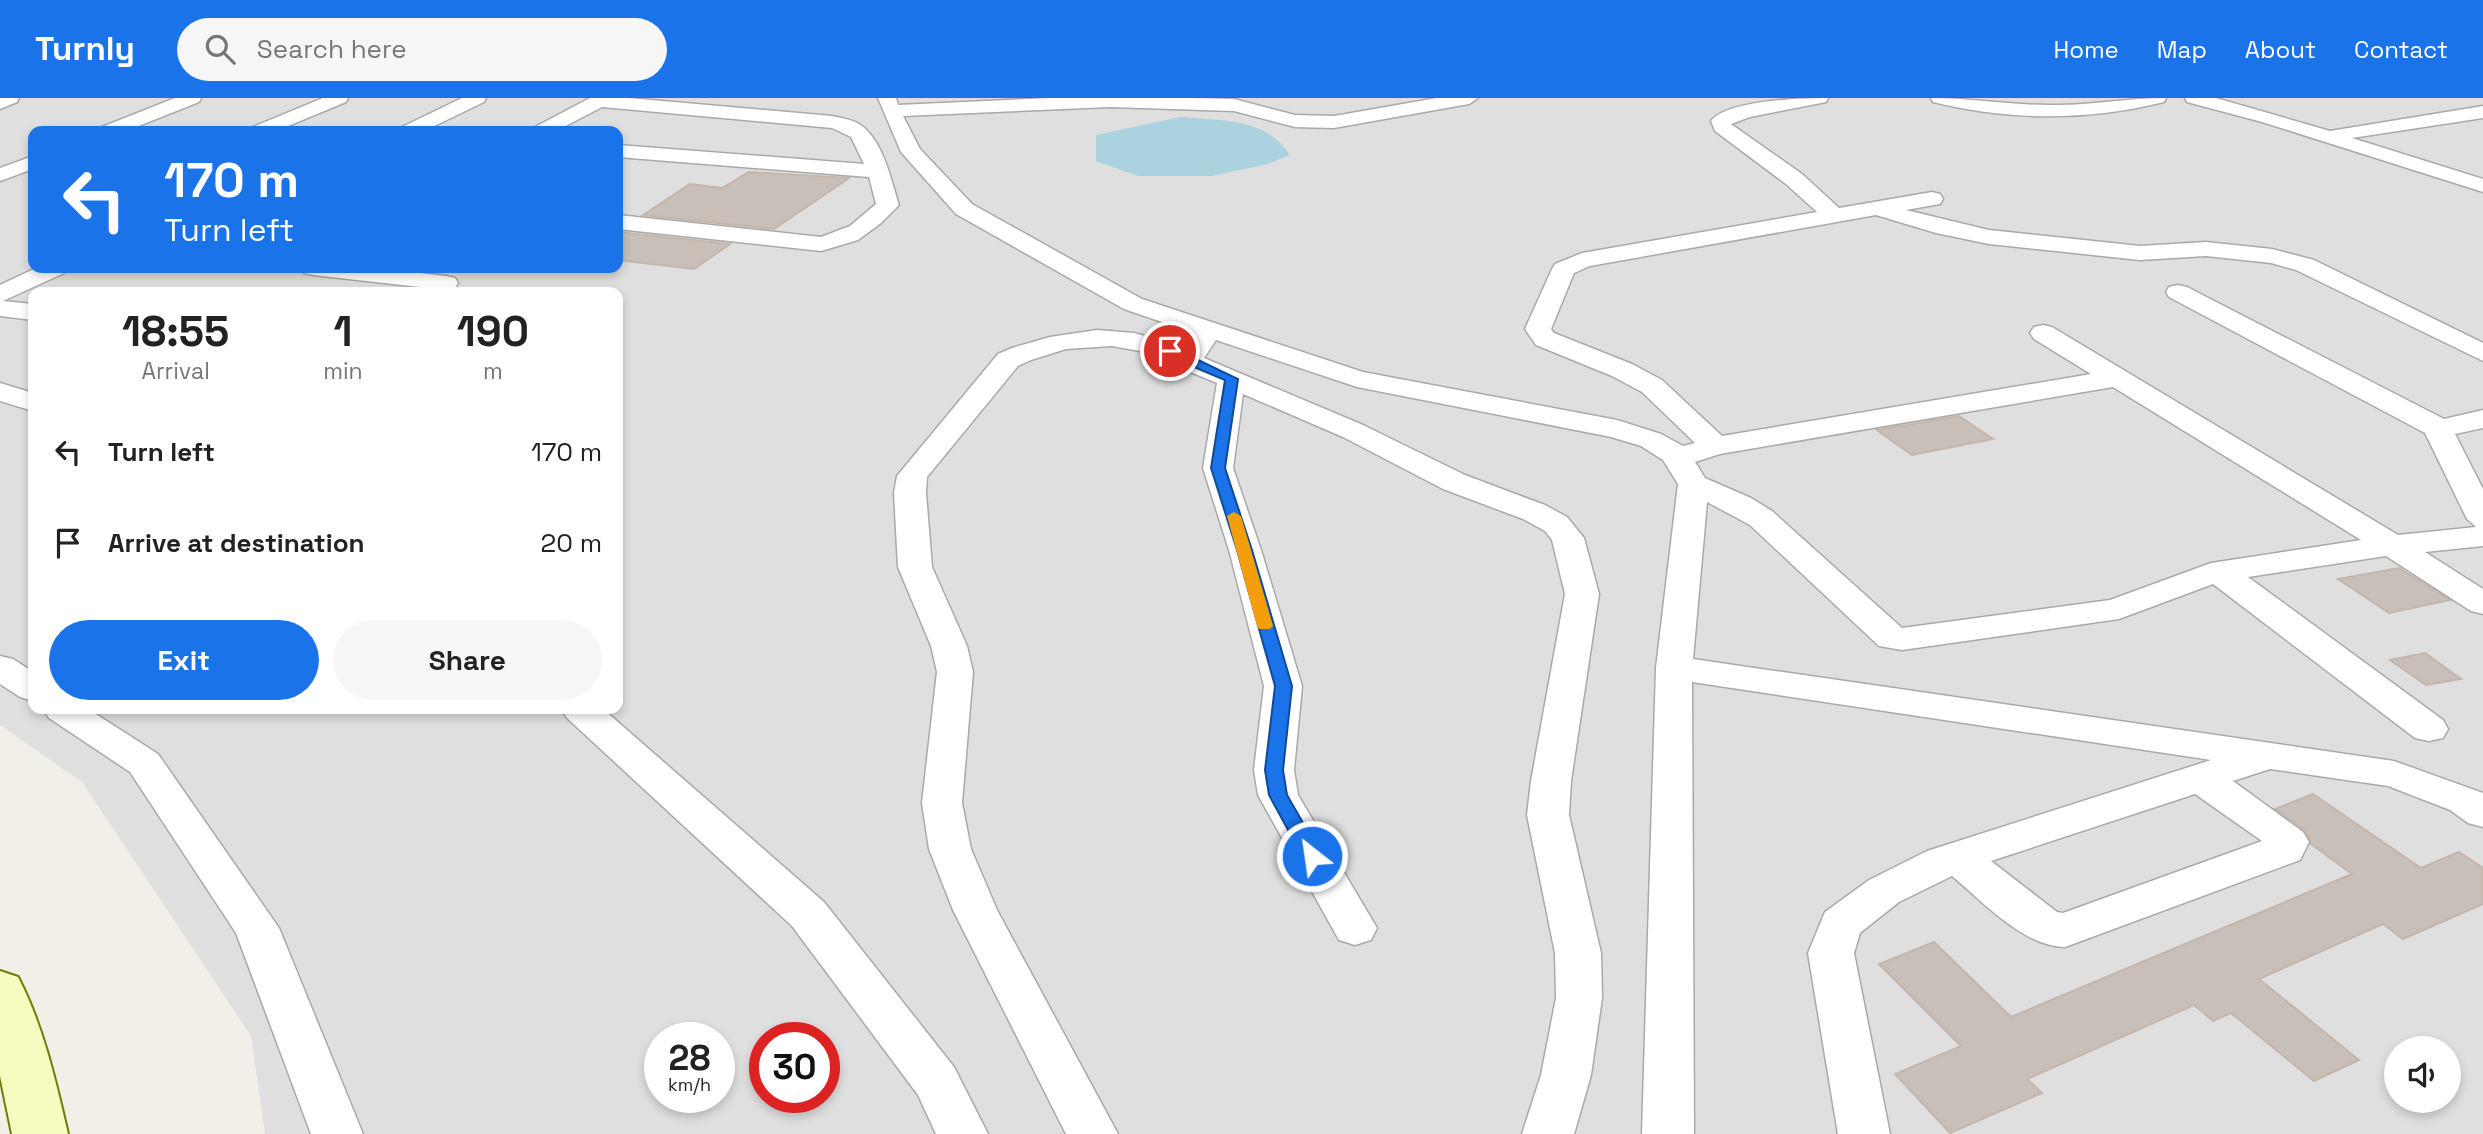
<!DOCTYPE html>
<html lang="en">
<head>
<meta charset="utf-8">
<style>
  :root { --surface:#fff; --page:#f6f6f6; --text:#222; --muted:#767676; --accent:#1a73e8 }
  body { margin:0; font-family:"Space Grotesk",sans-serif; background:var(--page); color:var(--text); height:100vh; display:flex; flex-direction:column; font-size:26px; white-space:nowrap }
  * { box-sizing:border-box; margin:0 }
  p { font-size:23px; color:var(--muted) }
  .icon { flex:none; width:38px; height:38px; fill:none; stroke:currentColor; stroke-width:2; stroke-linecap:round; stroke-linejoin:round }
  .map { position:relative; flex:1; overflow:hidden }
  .details { position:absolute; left:28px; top:189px; width:595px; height:427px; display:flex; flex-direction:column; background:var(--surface); border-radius:14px; box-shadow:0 4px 10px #0003 }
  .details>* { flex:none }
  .guide { position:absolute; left:28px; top:28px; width:595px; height:147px; border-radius:14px; box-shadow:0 4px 10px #0003; background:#1a73e8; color:#fff; overflow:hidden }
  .buttons { position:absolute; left:2384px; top:938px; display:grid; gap:14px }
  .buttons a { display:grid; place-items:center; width:77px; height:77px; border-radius:50%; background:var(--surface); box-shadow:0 4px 10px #0003; font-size:35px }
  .speed { position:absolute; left:644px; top:924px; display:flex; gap:14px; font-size:35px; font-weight:700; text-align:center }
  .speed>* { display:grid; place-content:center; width:91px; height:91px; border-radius:50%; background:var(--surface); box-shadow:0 4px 10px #0003; line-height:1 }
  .speed small { font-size:18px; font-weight:400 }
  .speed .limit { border:10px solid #d22; background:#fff; color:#111 }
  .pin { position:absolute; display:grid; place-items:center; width:60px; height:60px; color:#fff; margin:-30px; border:4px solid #fff; border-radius:50%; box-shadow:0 2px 7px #0007 }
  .me { position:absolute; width:77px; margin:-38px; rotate:330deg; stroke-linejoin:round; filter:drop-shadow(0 0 5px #0008) }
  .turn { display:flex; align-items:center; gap:24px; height:147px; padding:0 21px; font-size:32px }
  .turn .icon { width:91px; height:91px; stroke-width:2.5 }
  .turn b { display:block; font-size:49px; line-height:60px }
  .eta { display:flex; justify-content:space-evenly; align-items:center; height:119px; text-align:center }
  .eta b { font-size:42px; font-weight:800; line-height:49px }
  .cta { display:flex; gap:14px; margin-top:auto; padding:14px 21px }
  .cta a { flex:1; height:80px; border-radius:42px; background:var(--accent); color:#fff; font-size:28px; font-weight:800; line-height:80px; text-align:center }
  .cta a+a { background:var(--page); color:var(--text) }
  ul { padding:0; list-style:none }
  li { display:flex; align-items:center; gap:21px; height:91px; padding:0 21px }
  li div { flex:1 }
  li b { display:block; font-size:26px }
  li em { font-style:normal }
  header { display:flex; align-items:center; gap:42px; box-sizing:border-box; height:98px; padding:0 35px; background:var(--accent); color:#fff }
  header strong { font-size:33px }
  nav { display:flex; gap:38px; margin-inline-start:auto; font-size:24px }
  .search { width:490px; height:63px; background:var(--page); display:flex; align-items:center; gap:18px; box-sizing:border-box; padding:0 24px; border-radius:38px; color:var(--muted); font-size:26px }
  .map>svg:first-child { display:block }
  .residential { fill:#e0dfdf; fill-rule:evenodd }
  .water { fill:#aad3df }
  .building { fill:#c7bfb8; stroke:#c4b6ab; stroke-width:2 }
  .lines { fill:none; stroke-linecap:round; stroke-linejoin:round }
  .street-casing { stroke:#a9a9a9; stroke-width:3 }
  .secondary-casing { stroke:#707d05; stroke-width:4 }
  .street { fill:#fff; fill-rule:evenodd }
  .secondary { fill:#f7fabf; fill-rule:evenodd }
  .route { fill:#1a73e8; stroke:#114b97; stroke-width:2 }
  .slow { fill:#f59e0b }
</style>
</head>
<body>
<header>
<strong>Turnly</strong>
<div class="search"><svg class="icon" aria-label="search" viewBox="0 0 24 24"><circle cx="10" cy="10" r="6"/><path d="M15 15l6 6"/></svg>Search here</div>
<nav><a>Home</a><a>Map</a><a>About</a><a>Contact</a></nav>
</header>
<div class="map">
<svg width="2483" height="1036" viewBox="0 0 2483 1036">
  <rect width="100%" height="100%" fill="#f2efe9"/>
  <path class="residential" d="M0,0H2483V1036H265L251,938L82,684L0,627ZM33,33H618V170H33ZM33,194H618V611H33ZM660,940H719V999H660ZM765,940H824V999H765ZM2396,950H2448V1003H2396Z"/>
  <path class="water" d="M1180,19C1222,23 1265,19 1290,57L1268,66L1211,78H1138L1096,63V37Z"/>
  <g class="building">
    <path d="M749,74L849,80L774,131L643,117L690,86L722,90Z"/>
    <path d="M618,134L730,146L694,171L618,162Z"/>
    <path d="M1959,318L1993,341L1912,357L1877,332Z"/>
    <path d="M2399,470L2450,502L2389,515L2338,481Z"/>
    <path d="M2425,555L2461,581L2426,587L2390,562Z"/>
    <path d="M2313,696L2421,770L2459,754L2483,770V806L2403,841L2383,826L2259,881L2359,962L2314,983L2231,915L2213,923L2194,907L2027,981L2042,995L1950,1035L1895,976L1961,948L1879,866L1934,844L2011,919L2352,776L2311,746L2305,732L2275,711Z"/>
  </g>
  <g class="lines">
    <defs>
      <g id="street">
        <path d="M0,0H19L17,4L0,11Z"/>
        <path d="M175,0H201L199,4L126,33H99L102,29Z"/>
        <path d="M323,0H348L346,4L276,33H250L253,29Z"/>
        <path d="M462,0H486L484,4L424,33H399L402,29Z"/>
        <path d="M590,0H629L832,18C841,20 851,21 859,26C883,41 891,82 899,107L881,125L858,142L821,153L618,131V117L821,139L850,128L876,106L869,79L618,59V47L864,66L851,39L832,30L602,9L556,33H532L535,29Z"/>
        <path d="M878,0H896L898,7L1050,0H1194L1234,1L1295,17L1334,18L1437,0H1478L1469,6L1334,30L1295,29L1234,13L1110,9L903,18L920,51L972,106L1142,201L1363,274L1617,322L1661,336L1683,348L1695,345L1642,294L1612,278L1536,247L1525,231L1552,171L1555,166L1582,155L1817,114L1786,86L1715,33L1711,23C1727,2 1803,0 1828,0L1826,4L1750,19L1731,26L1802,76L1839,110L1932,94L1940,96L1943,101L1940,106L1906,112L1989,132L2140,148L2206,144L2272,151L2314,162L2483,245V263L2296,172L2271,165L2206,158L2140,162L1989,146L1936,135L1876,117L1590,168L1574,175L1551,231L1554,235L1632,266L1662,282L1722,338L2091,276L2034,241L2030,235L2034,229L2043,227L2052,229L2398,437L2476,429L2467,421L2425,335L2169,199L2166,194L2169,189L2178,187L2187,189L2444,321L2483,312V330L2455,336L2483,391V448L2425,454L2483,491V516L2471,513L2386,458L2248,479L2443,622L2448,631L2443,640L2429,643L2415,640L2213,486L2119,521L1902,552L1879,548L1750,427L1707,404L1693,561L2394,663L2483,695V729L2468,725L2450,712L2388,688L2270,671L2233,683L2303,734L2309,744L2300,762L2065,849C2024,849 1982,803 1952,778L1899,804L1860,835L1854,855L1890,1036H1838L1808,855L1825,814L1869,782L1927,753L2211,662L1692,584L1694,1036H1642L1656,570L1678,386L1663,362L1641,348L1611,339L1357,289L1216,242L1204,260L1363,327L1465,377L1545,407L1567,419L1584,440L1599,496L1571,683L1569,717L1601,855L1602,900L1591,977L1574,1036H1522L1541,977L1556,900L1555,855L1527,717L1531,683L1565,496L1552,442L1545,433L1523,421L1443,391L1343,339L1243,296L1233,370L1261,452L1302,588L1294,672L1298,697L1377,830L1371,842L1355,847L1339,842L1258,697L1254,672L1264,588L1229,452L1203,370L1217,285L1183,271L1179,264L1140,253L1112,248L1066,251L1031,262L1018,268L927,379L926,395L932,469L967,548L973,574L962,705L971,751L997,812L1118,1036H1066L953,812L929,751L922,705L937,574L931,548L898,469L894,395L897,378L998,256L1012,250L1050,239L1097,232L1134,235L1184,249L1194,235L1124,211L956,116L901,54ZM2113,289L2361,442L2211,465L2110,502L1902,530L1772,413L1751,400L1705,380L1695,364L1720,356ZM2195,696L2262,743L2063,815L2057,814L1991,763Z"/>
        <path d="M1931,0C1970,0 2009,7 2049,7C2088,8 2127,0 2166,0L2164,4C2088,23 2010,23 1933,4Z"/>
        <path d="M2185,0H2216L2330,33L2483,8V20L2352,40L2483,81V94L2262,24L2187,4Z"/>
        <path d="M33,58V71L0,83V70Z"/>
        <path d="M36,170H67L64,175L3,203L33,206V222L0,218V187Z"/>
        <path d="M301,170H376L446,178L455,180L458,185L455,190L446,192L313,177L304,175Z"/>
        <path d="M0,285L33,295V313L0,303Z"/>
        <path d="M0,558L13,561L33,574V603L20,599L0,586Z"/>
        <path d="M43,611H88L158,656L279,830L363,1036H311L236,835L130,674L49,620Z"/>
        <path d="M561,611H603L824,804L954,969L988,1036H936L918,997L792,828L567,620Z"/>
      </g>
      <path id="secondary" d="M0,873L18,879C43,927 56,984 68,1036H12L0,978Z"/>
    </defs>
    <use href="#street" class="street-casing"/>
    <use href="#secondary" class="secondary-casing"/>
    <use href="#street" class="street"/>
    <use href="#secondary" class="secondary"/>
  </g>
  <path class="route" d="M1170,250L1194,256L1198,262L1238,281L1225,370L1252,452L1292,588L1283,672L1287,697L1322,758L1319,763H1305L1269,697L1265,672L1275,588L1237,452L1211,370L1225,282L1189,267L1185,261L1165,256L1163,253Z"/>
  <path class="slow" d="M1234,414L1241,418L1273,528L1270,531H1259L1257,528L1227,418Z"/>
</svg>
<div class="buttons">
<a><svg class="icon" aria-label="sound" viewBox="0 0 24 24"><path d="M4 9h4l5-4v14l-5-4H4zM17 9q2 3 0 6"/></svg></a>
</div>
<div class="speed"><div>28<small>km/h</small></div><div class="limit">30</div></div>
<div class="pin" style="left:1170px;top:253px;background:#d93025"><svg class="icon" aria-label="arrive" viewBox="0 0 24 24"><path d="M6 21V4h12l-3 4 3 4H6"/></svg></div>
<svg class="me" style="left:1312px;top:758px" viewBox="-20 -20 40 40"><circle r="17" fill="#1a73e8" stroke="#fff" stroke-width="3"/><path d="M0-11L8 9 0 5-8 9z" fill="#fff"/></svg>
<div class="guide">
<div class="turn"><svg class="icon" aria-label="left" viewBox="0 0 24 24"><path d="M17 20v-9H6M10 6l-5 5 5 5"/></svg><div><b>170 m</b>Turn left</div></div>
</div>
<section class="details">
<div class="eta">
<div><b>18:55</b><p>Arrival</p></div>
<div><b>1</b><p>min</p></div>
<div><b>190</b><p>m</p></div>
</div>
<ul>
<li><svg class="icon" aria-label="left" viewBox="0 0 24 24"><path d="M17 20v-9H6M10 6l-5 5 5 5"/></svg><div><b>Turn left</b></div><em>170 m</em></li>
<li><svg class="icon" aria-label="arrive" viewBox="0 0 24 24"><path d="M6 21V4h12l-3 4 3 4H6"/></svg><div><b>Arrive at destination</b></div><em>20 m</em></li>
</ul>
<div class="cta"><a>Exit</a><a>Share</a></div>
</section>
</div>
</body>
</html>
